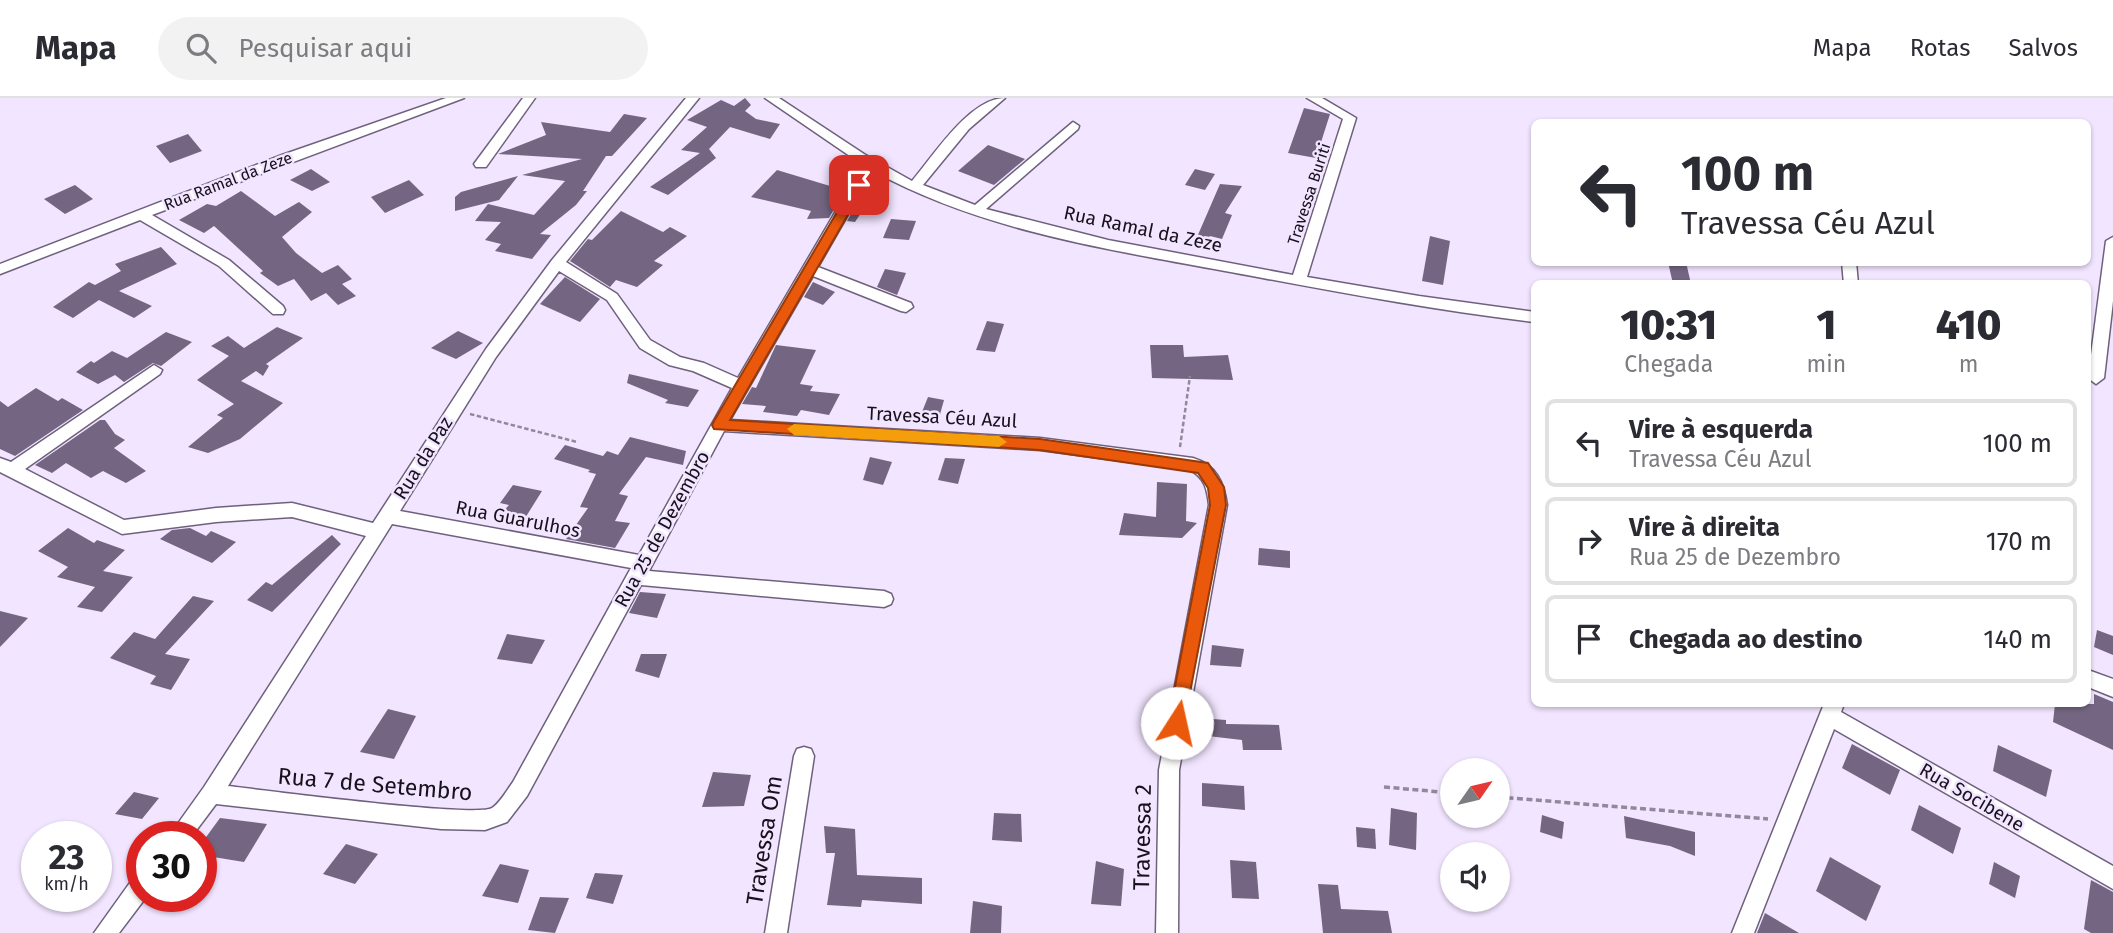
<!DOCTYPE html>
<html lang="pt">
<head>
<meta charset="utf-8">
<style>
  :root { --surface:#fff; --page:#f2f2f3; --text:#2b2b33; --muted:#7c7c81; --line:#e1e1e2 }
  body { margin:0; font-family:"Fira Sans",sans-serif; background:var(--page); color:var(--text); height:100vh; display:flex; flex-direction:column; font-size:26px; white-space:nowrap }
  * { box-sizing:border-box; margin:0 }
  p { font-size:23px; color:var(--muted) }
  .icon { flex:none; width:38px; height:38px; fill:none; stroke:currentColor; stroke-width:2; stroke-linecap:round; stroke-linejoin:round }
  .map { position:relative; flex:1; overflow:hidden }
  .side { position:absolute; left:1531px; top:182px; width:560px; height:427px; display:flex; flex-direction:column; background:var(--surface); border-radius:10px; box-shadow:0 2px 5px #0004 }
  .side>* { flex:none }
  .guide { position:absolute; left:1531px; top:21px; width:560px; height:147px; border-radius:10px; box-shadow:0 2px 5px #0004; background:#fff; color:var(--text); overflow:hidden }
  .needle { width:46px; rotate:56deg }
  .fabs { position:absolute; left:1440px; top:660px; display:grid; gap:14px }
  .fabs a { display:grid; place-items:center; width:70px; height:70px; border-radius:50%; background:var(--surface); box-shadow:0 2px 5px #0004; font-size:35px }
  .speed { position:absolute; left:21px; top:723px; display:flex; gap:14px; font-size:35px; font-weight:700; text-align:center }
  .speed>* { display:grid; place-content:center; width:91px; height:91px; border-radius:50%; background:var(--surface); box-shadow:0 2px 5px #0004; line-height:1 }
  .speed small { font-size:18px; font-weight:400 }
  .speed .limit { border:10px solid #d22; background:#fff; color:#111 }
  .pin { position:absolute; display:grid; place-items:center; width:60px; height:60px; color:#fff; margin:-30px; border-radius:14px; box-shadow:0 4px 10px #0006 }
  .me { position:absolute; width:77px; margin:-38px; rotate:10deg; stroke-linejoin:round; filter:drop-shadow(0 0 5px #0008) }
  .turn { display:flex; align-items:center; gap:24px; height:147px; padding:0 35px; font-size:32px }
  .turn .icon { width:91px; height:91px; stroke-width:2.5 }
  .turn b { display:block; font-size:49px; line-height:60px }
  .eta { display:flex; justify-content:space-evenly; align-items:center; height:119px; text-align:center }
  .eta b { font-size:42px; font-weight:800; line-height:49px }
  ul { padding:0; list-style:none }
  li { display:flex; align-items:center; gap:21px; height:88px; margin:0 14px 10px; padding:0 21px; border:4px solid var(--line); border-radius:10px }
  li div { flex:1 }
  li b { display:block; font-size:26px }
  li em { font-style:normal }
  header { display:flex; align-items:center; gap:42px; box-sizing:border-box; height:98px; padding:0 35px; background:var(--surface); border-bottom:2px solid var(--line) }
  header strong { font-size:33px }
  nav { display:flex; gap:38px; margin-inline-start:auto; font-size:24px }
  .search { width:490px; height:63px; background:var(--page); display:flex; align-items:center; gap:18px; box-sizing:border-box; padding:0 24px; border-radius:38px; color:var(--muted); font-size:26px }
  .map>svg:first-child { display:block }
  .building { fill:#746682 }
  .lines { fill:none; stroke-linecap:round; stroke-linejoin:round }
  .minor-casing { stroke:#6f617d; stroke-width:3 }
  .path-far1 { stroke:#92889b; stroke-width:2.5; stroke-dasharray:4.5 2.5; stroke-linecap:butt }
  .path { stroke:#92889b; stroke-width:3.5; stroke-dasharray:6 3.5; stroke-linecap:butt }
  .minor { fill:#fff; fill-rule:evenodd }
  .route { fill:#ea580c; stroke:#983908; stroke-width:2 }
  .slow { fill:#f59e0b }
  .labels { text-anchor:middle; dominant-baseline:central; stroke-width:5; stroke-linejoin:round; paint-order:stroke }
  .far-street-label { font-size:16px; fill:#16111b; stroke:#f2e5ff }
  .street-label { font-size:19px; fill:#16111b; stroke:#f2e5ff }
  .near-street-label { font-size:23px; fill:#16111b; stroke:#f2e5ff }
</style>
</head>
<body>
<header>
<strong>Mapa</strong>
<div class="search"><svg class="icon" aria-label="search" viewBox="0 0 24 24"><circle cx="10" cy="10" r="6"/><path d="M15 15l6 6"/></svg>Pesquisar aqui</div>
<nav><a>Mapa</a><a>Rotas</a><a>Salvos</a></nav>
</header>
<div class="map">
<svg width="2113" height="835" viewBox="0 0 2113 835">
  <rect width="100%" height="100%" fill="#f2e5ff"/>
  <g class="building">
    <path d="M745,0L751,7L745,13L756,21L780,26L770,41L730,29L709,51L716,60L668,97L650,89L700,55L681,52L707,29L687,22L721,2L734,8Z"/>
    <path d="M1304,10L1330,16L1316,60L1288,55Z"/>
    <path d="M624,16L647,20L612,58H606L583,93H587L576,107L540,136L551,137L532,161L495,153L501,146L485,142L501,124L475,123L488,106L534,117L565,83L522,77L582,61L498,56L546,37L541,24L610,34Z"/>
    <path d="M188,36L202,53L170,65L156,48Z"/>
    <path d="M988,47L1025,61L994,87L958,73Z"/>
    <path d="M311,71L330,84L312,93L290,82Z"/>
    <path d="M1195,71L1215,76L1205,92L1185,87Z"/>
    <path d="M777,72L840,91L845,92L829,120L807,121L811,113L751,99Z"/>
    <path d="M518,78L499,102L455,113V99L461,94Z"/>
    <path d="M409,82L424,97L385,115L371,99Z"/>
    <path d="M1220,86L1242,88L1225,115L1232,117L1222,141L1210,138L1202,150L1194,146Z"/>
    <path d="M75,87L93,101L65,116L44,101Z"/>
    <path d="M241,93L275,118L299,104L312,114L282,139L296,155L322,175L338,167L352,181L342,186L356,198L338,207L326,195L311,203L294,181L278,188L260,175L263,173L214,128L204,135L179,122L207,106L216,108Z"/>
    <path d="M863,95L873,97L855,124L847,123Z"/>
    <path d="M621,113L663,134L670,129L687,138L654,163L663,167L637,189L616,182L610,189L570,163L588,141L592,142Z"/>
    <path d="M891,121L916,123L909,142L883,140Z"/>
    <path d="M1430,138L1450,143L1443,187L1422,183Z"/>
    <path d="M161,149L177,166L119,193L152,208L134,220L99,202L73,220L53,209L89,184L95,187L121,173L115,166Z"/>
    <path d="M1668,164H1686L1691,186H1673Z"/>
    <path d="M885,171L906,175L897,197L877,189Z"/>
    <path d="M565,179L600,201L580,224L540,206Z"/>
    <path d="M813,184L835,194L823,207L804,199Z"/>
    <path d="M987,223L1004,226L995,254L976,252Z"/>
    <path d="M277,229L303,240L266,266L269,268L263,278L256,273L241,283L283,305L240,341L208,355L188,349L223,320L217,317L234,306L197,282L229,258L211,248L228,238L244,250Z"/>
    <path d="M458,233L483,245L456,261L431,250Z"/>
    <path d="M166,234L192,244L161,268L153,265L124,284L115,277L98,286L76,274L91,263L94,265L112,253L127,260Z"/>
    <path d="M776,247L816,252L800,286L813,288L810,293L840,296L829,317L801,312L797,318L763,314L766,308L742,306L752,289L756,290Z"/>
    <path d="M1150,247H1183L1184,259L1228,257L1233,282L1152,280Z"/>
    <path d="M629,276L699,292L688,309L665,305L668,302L627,285Z"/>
    <path d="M36,290L58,303L62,300L83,312L15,358L0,351V303L8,309Z"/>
    <path d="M928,299L944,302L939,320L920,319Z"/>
    <path d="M100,322H105L115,336L125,342L114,350L146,373L126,385L103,373L91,380L66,365L52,375L35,367Z"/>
    <path d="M630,339L686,353L683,367L646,359L619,396L628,398L615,423L630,425L615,450L566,441L588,410L580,409L596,376L588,374L590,372L554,361L565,347L603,358L607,353L618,357Z"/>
    <path d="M870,359L892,364L883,387L863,382Z"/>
    <path d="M945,360L965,361L958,386L938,382Z"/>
    <path d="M1157,384L1187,386L1186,423L1197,425L1182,440L1119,437L1124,415L1156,419Z"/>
    <path d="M513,387L542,393L522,425L495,422L509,407L500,405Z"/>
    <path d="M68,430L94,445L97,442L125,452L103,473L133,479L102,514L77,509L95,489L57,479L68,469L38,453Z"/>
    <path d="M190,430L206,438L211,433L236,444L212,465L160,441L172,432Z"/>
    <path d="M332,437L341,446L272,514L247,502L266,484L272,487Z"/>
    <path d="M1259,450L1290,453V470L1258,467Z"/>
    <path d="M640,494L666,496L657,520L629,515Z"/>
    <path d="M193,498L214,503L165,556L190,561L171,592L150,586L156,578L110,560L134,534L155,541Z"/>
    <path d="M0,513L28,520L0,549Z"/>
    <path d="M2097,532L2113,538V557L2094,549Z"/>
    <path d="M507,536L545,542L532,566L497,561Z"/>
    <path d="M1212,547L1244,551L1241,569L1210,567Z"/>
    <path d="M641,556H667L659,580L635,573Z"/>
    <path d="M2094,596L2113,604V652L2053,624L2055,606H2094Z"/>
    <path d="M388,611L416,618L394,661L360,654Z"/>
    <path d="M1200,620L1226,622V626L1279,627L1282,652H1243L1242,642L1199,637Z"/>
    <path d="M1852,646L1900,672L1890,697L1842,670Z"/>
    <path d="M1998,647L2052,672L2046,699L1993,673Z"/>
    <path d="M713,674L751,677L744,708L702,709Z"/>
    <path d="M1202,685L1244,688L1245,712L1202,708Z"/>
    <path d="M134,694L159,700L142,721L115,716Z"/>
    <path d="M1919,707L1961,730L1953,756L1911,732Z"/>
    <path d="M1391,710L1417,715L1416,752L1389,747Z"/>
    <path d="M994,715L1021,716L1022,744L992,742Z"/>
    <path d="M1542,717L1564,724L1562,741L1540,734Z"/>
    <path d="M1624,718L1695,734V758L1670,748L1626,740Z"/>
    <path d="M220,720L267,726L244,764L201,757V746Z"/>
    <path d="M824,728L855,731L857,777L922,780V806L862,802L861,809L827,807L835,755H826Z"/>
    <path d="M1356,729L1375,731L1376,751L1357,749Z"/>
    <path d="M346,746L378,756L355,786L323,776Z"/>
    <path d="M1830,759L1881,788L1866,823L1816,793Z"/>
    <path d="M1230,762L1256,764L1259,801L1232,800Z"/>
    <path d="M1096,763L1124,771L1121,808L1091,806Z"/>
    <path d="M1994,764L2020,778L2015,800L1989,786Z"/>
    <path d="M500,766L529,772L518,805L482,798Z"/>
    <path d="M595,775L623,777L613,806L586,800Z"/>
    <path d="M2091,782L2113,794V835H2091L2084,831Z"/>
    <path d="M1318,786L1338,787L1341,811L1388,813L1392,835H1323Z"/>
    <path d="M540,799L569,800L555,835L528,832Z"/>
    <path d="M973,803L1002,808L1001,835H970Z"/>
    <path d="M1765,815L1799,835H1757Z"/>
  </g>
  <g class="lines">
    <defs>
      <g id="minor">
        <path d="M446,0H464L152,117L229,162L283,208L285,212L283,216H273L219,168L140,122L0,176V166L282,57Z"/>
        <path d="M523,0H535L486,69H476L474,66Z"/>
        <path d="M686,0H699L566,164L617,196L650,242L680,259L704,265L738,280L863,67L765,0H779L864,56L912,83C934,57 970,0 1005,0L969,31L923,87L975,107L1073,24L1079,28L1078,31L986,111L1108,142L1293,177L1343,21L1307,0H1322L1356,20L1307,179L1419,198L1535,214V224C1430,212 1328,192 1225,173C1105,151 981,132 873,73L818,169L911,205L913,209L906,214L901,213L813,178L730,322L1040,340L1193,360C1216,367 1224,384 1227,407L1179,672L1178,835H1156L1159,672L1209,407C1207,391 1205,380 1190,372L1040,352L724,333L649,473L884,493L891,496L893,501L891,506L884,509L641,487L527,698L507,724L485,732L441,731L216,706L192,738H169L204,689L366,438L292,419L216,424L122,436L0,374V360L11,364L154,267L162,272L160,276L25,371L124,422L216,410L292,405L373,425L486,251L552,162ZM559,173L607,202L640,250L669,267L693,273L732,290L639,457L400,413L496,259ZM392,426L631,470L513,684C507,692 500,705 492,710C476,720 262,692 228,688Z"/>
        <path d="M2113,139V203L2104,280L2096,286L2088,280L2106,143Z"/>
        <path d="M1842,164H1856L1858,186H1844Z"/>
        <path d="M2088,572L2113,581V599L2088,589Z"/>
        <path d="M1824,606H1844L1841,614L2113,768V791L1834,631L1754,835H1732Z"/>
        <path d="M804,649L811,651L814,658L787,835H765L794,658L797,651Z"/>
        <path d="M142,776V798H147L119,835H94L134,779Z"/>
      </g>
    </defs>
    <use href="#minor" class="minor-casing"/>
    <g class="path-far1">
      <path d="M470,316L577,344"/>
      <path d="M1180,349L1190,278"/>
    </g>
    <g class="path">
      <path d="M1384,689L1452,695"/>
      <path d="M1498,699L1768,721"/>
    </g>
    <use href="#minor" class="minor"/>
  </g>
  <path class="route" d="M859,83L865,87L730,322L1040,341L1208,365L1224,389L1226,407L1183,631L1177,633L1170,631L1168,625L1210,407L1208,390L1198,375L1040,352L714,331L712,327L714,323L853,87Z"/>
  <path class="slow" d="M794,326L999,338L1007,344L999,349L794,337L787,331Z"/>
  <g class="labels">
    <g class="far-street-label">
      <text transform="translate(228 83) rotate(-21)">Rua Ramal da Zeze</text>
      <text transform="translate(1309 96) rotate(-72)">Travessa Buriti</text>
    </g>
    <g class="street-label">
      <text transform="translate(1143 131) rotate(12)">Rua Ramal da Zeze</text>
      <text transform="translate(942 319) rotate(3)">Travessa Céu Azul</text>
      <text transform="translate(423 360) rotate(-58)">Rua da Paz</text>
      <text transform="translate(518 421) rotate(11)">Rua Guarulhos</text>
      <text transform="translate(662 431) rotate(-61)">Rua 25 de Dezembro</text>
      <text transform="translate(1972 699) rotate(30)">Rua Socibene</text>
    </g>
    <g class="near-street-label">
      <text transform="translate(375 686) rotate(5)">Rua 7 de Setembro</text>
      <text transform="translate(1142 739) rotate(-89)">Travessa 2</text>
      <text transform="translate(764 742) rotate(-81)">Travessa Om</text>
    </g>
  </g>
</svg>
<div class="fabs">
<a><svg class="needle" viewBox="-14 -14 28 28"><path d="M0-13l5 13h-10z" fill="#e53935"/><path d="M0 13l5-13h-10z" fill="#7c7c81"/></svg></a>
<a><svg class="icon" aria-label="sound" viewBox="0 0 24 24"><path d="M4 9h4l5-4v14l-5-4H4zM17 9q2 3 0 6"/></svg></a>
</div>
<div class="speed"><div>23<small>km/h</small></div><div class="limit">30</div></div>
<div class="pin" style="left:859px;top:87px;background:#d93025"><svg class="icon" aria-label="arrive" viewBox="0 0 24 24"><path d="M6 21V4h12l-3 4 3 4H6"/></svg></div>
<svg class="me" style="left:1177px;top:625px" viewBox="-20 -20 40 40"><circle r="19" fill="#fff"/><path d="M0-13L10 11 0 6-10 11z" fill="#ea580c"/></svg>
<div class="guide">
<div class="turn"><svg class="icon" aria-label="left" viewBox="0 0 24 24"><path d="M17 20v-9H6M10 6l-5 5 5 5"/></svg><div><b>100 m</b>Travessa Céu Azul</div></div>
</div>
<section class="side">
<div class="eta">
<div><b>10:31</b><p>Chegada</p></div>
<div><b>1</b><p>min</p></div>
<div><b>410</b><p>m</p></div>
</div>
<ul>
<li><svg class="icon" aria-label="left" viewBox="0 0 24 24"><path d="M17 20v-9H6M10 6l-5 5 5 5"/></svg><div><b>Vire à esquerda</b><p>Travessa Céu Azul</p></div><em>100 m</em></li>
<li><svg class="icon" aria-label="right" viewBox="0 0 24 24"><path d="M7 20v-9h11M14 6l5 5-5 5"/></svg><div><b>Vire à direita</b><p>Rua 25 de Dezembro</p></div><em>170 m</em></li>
<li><svg class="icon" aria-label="arrive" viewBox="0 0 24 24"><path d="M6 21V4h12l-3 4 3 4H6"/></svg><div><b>Chegada ao destino</b></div><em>140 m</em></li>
</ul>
</section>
</div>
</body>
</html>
